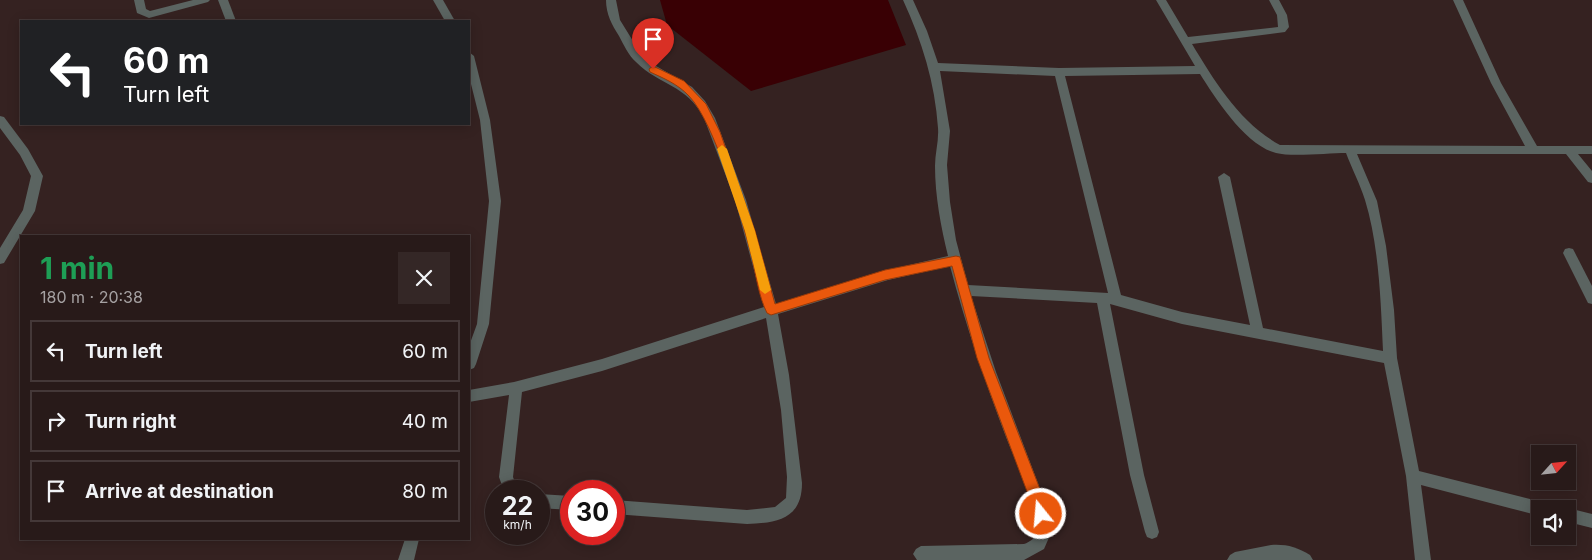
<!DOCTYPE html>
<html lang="en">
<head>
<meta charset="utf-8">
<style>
  :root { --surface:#281a19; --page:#342726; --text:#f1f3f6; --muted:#a5a1a2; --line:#443838 }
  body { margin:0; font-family:Inter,sans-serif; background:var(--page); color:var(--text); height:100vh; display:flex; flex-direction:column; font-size:19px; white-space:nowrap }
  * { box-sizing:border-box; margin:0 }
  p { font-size:16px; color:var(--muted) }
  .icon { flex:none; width:28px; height:28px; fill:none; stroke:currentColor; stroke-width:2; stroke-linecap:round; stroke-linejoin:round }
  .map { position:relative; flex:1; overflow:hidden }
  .sheet { position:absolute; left:20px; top:235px; width:450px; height:305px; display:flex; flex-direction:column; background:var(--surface); border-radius:0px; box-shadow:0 2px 12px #0003,0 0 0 1px var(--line) }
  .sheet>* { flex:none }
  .banner { position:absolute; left:20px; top:20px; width:450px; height:105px; border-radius:0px; box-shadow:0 2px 12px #0003,0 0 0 1px var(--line); background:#202124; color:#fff; overflow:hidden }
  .needle { width:32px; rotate:63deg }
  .controls { position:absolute; left:1531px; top:445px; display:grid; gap:10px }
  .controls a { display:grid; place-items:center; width:45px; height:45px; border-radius:0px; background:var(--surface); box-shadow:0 2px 12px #0003,0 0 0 1px var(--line); font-size:25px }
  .speed { position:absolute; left:485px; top:480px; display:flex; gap:10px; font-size:25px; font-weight:700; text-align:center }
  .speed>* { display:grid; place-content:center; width:65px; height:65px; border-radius:50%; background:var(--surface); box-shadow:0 2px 12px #0003,0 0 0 1px var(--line); line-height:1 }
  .speed small { font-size:12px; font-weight:400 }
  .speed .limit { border:8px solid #d22; background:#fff; color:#111 }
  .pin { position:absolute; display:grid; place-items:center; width:42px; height:42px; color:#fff; margin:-51px -21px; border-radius:50% 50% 50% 0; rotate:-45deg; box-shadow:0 0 5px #0007 }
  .pin .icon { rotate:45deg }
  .me { position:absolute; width:55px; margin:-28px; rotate:343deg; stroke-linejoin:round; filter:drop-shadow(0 0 4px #0008) }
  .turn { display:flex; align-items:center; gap:18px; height:105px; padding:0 20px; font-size:22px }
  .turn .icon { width:65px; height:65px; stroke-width:2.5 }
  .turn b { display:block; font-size:35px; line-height:42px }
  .round { display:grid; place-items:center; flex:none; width:52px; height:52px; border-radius:0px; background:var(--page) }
  .overview { display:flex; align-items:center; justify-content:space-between; height:85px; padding:0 20px }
  h1 { font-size:30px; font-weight:700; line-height:38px; color:#1e9e55 }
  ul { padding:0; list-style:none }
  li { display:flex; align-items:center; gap:15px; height:62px; margin:0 10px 8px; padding:0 10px; border:2px solid var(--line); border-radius:0px }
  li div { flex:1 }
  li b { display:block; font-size:19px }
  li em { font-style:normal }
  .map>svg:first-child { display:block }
  .water { fill:#390004 }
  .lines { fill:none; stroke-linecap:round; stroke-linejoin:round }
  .street { fill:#5b6461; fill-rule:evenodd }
  .route { fill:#ea580c; stroke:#983908 }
  .slow { fill:#f59e0b }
</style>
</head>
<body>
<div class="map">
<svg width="1592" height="560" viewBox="0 0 1592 560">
  <rect width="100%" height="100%" fill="#352221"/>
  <path class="water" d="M660,0H888L906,45L751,91L667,25Z"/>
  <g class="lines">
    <g class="street">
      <path d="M134,0H144L146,9L150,11L193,0H210L208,2L149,18L137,13Z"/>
      <path d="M218,0H228L236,21H226Z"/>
      <path d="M433,0H443L455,21H445Z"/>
      <path d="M606,0H616L620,20L641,54L651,63L692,87L705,101L715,118L746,200L776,304L888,270L948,256C941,227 935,196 935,166C935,153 939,141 938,128C935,83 922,41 903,0H913L927,31L938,63L1059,68L1195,66L1156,0H1166L1188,37L1278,27L1277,15L1269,0H1279L1287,15L1289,27L1285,32L1192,44C1215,82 1240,123 1280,145L1525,146L1491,83L1453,0H1463L1501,83L1537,146H1592V154H1578L1592,171V183L1588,182L1566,154H1357L1377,201L1386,246L1394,310L1397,358L1419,471L1542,502L1547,504L1549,509H1540V516L1421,485L1431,560H1415L1406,476L1384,363L1182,324L1110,304L1144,475L1159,532L1157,537L1152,539L1147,537L1145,532L1130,475L1097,303L971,296L996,372L1045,502L1051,533L1044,549L1024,560H917L913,554L916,549L921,546L1024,544C1030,542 1036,538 1036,531C1037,503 1016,463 1006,437C985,381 965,323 950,266L888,280L778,314L789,375L802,483C802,519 777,523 747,524L614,514V500L747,510L775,507L786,498L787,477L781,410L766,318L602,371L522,392L513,477L518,491H504L499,477L509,395L469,402V390L514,382L602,359L764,307L735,200L704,118C686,84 660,86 636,62C628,55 624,45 619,36C612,25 606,14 606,0ZM940,71L1055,76L1108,293L968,285L956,240L950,202L947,165L950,131ZM1200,74C1216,99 1245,145 1276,153C1291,157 1329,153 1346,153C1352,169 1360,184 1365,200C1379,245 1381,304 1383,351L1263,328L1230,177L1224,173L1218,177L1250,325L1182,312L1121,295L1065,76Z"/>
      <path d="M469,52L474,56L490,120L501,201L489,324L476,364L474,368L469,370V346L477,324L489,201L480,120L469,76Z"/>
      <path d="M0,116L4,117L28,149L43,176L35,211L4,263L0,264V248L23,210L31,176L20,155L0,128Z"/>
      <path d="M1569,248L1573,249L1592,286V304L1588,303L1563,253L1565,249Z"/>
      <path d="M539,494L571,496V510L539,508Z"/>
      <path d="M1568,508L1592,514V528L1568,522V509H1566Z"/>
      <path d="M405,539H419L414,560H398Z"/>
      <path d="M1271,545C1286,544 1297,547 1310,555L1313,560H1227L1230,555L1235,552Z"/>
    </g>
  </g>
  <path class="route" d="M653,66L684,81L706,104L720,132L755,231L775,304L885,270L956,256L960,257L989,358L1045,502L1047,514L1045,519L1041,521L1036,519L1031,502L977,358L952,266L885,280L771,315L767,313C759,297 756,276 752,258C742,219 715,123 689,96C678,84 663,78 650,72L649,69Z"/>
  <path class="slow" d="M722,145L727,149L755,231L771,290L765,294L760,290L745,231L717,149Z"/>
</svg>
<div class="controls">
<a><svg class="needle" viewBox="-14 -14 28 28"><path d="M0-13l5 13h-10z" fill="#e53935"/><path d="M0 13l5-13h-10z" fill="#a5a1a2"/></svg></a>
<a><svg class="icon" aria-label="sound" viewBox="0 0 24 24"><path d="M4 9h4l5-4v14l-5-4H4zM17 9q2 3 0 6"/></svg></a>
</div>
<div class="speed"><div>22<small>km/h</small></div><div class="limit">30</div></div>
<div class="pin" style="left:653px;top:69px;background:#d93025"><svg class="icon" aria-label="arrive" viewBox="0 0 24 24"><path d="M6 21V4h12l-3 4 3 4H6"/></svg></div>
<svg class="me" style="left:1041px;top:514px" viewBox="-20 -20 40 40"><circle r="17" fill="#ea580c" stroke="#fff" stroke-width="3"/><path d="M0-11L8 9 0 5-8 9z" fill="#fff"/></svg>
<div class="banner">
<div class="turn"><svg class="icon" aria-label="left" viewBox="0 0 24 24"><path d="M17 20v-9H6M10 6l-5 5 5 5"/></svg><div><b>60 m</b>Turn left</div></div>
</div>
<section class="sheet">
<div class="overview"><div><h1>1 min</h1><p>180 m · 20:38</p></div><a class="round"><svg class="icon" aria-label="close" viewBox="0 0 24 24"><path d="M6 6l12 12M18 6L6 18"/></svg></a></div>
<ul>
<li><svg class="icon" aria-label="left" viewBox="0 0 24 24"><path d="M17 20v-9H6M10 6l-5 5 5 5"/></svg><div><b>Turn left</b></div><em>60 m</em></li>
<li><svg class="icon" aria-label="right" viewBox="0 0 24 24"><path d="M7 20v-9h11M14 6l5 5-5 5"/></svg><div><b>Turn right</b></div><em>40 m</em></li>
<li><svg class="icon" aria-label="arrive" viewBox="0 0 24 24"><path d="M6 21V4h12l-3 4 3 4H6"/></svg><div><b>Arrive at destination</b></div><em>80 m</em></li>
</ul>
</section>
</div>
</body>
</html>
